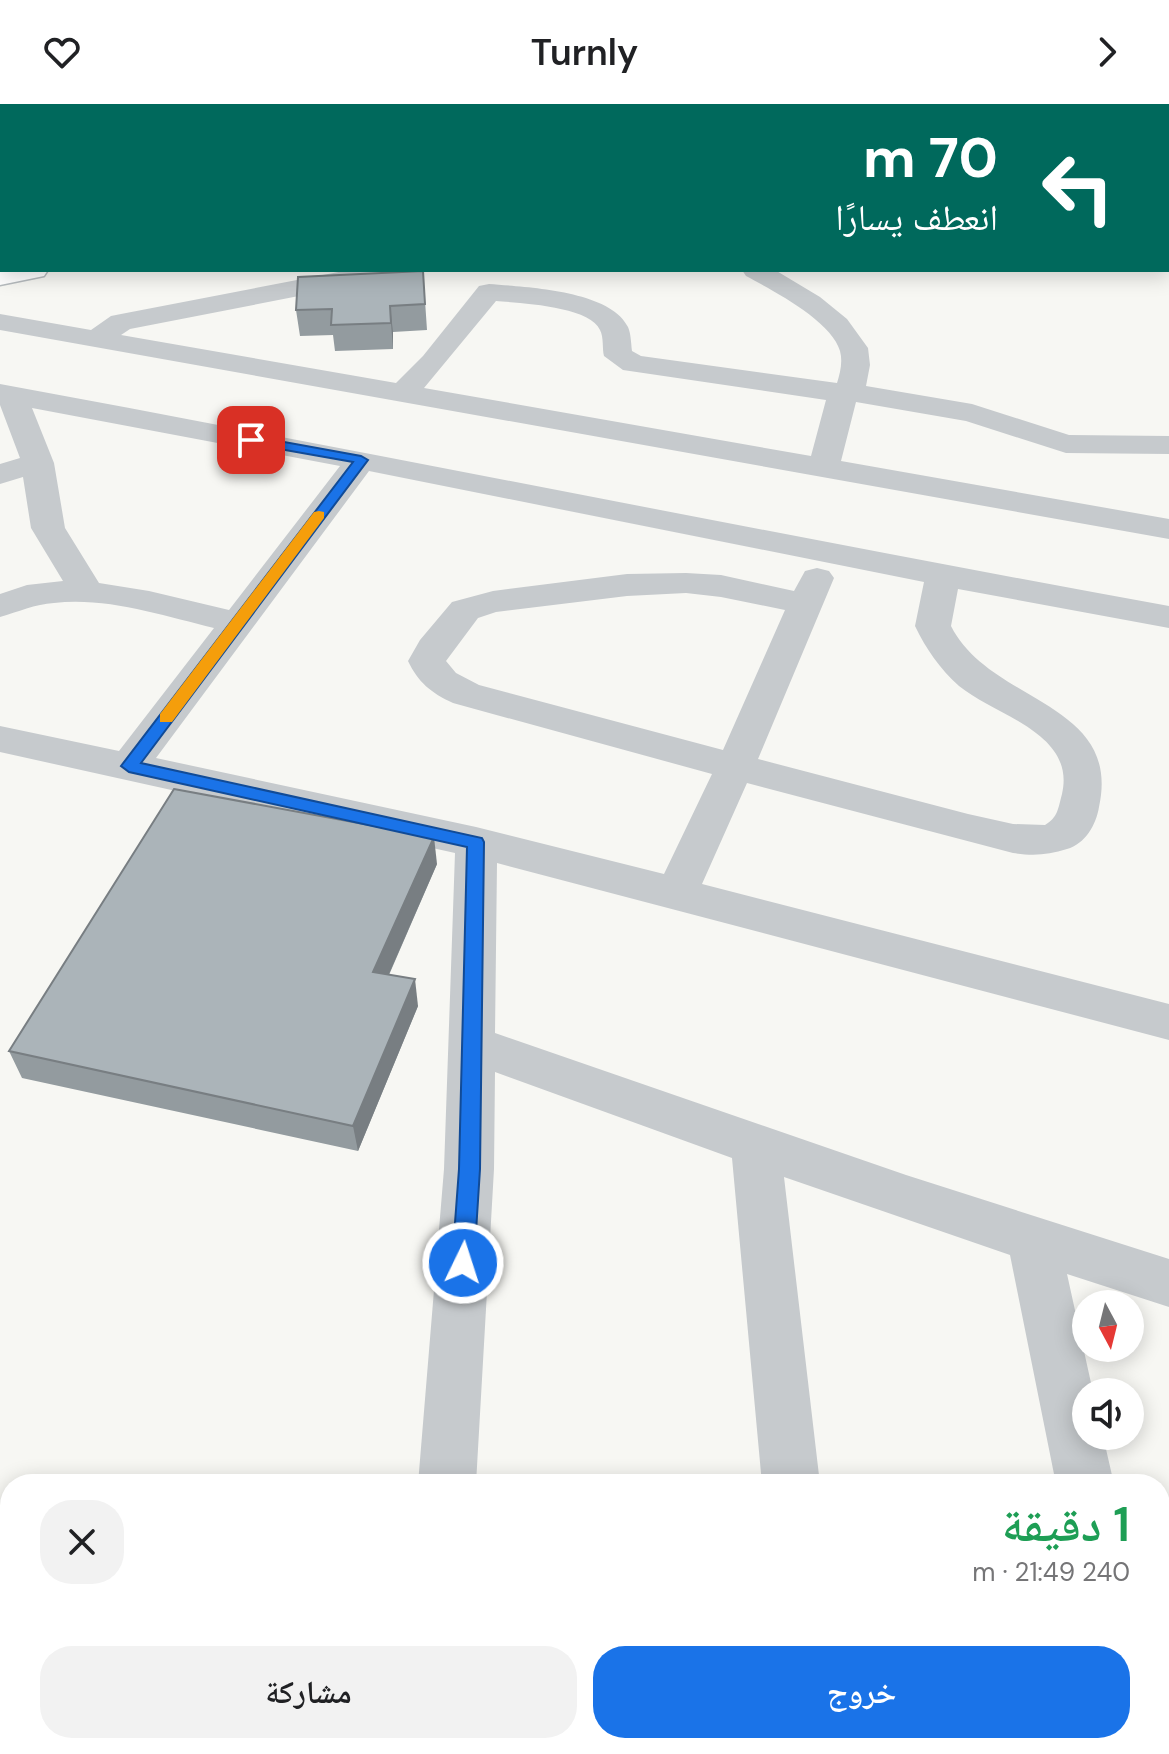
<!DOCTYPE html>
<html lang="ar">
<head>
<meta charset="utf-8">
<style>
  :root { --surface:#fff; --page:#f2f2f2; --text:#202124; --muted:#757577; --accent:#1a73e8 }
  body { margin:0; font-family:"DM Sans","Noto Naskh Arabic",sans-serif; background:var(--page); color:var(--text); direction:rtl; height:100vh; display:flex; flex-direction:column; font-size:30px; white-space:nowrap }
  * { box-sizing:border-box; margin:0 }
  p { font-size:26px; color:var(--muted) }
  .icon { flex:none; width:44px; height:44px; fill:none; stroke:currentColor; stroke-width:2; stroke-linecap:round; stroke-linejoin:round }
  .map { position:relative; flex:1; overflow:hidden; direction:ltr }
  .panel { position:absolute; left:0px; top:1370px; width:1170px; height:280px; display:flex; flex-direction:column; background:var(--surface); border-radius:32px 32px 0 0; box-shadow:0 4px 20px #0003; direction:rtl }
  .panel>* { flex:none }
  .banner { position:absolute; left:0px; top:0px; width:1170px; height:168px; box-shadow:0 4px 20px #0003; direction:rtl; background:#00695c; color:#fff; overflow:hidden }
  .needle { width:52px; rotate:173deg }
  .tools { position:absolute; left:1072px; top:1186px; display:grid; gap:16px }
  .tools a { display:grid; place-items:center; width:72px; height:72px; border-radius:50%; background:var(--surface); box-shadow:0 4px 20px #0003; font-size:40px }
  .pin { position:absolute; display:grid; place-items:center; width:68px; height:68px; color:#fff; margin:-34px; border-radius:16px; box-shadow:0 4px 12px #0006 }
  .me { position:absolute; width:88px; margin:-44px; rotate:4deg; stroke-linejoin:round; filter:drop-shadow(0 0 6px #0008) }
  .turn { display:flex; align-items:center; gap:28px; height:168px; padding:0 40px; font-size:36px }
  .turn .icon { width:104px; height:104px; stroke-width:2.5 }
  .turn b { display:block; font-size:56px; line-height:68px }
  .round { display:grid; place-items:center; flex:none; width:84px; height:84px; border-radius:32px; background:var(--page) }
  .overview { display:flex; align-items:center; justify-content:space-between; height:136px; padding:0 40px }
  h1 { font-size:48px; font-weight:600; line-height:60px; color:#1e9e55 }
  .action { display:flex; gap:16px; margin-top:auto; padding:16px 40px }
  .action a { flex:1; height:92px; border-radius:32px; background:var(--accent); color:#fff; font-size:32px; font-weight:600; line-height:92px; text-align:center }
  .action a+a { background:var(--page); color:var(--text) }
  header { display:flex; justify-content:space-between; align-items:center; height:104px; padding:0 40px; background:var(--surface); font-size:36px; font-weight:600 }
  .map>svg:first-child { display:block }
  .lines { fill:none; stroke-linecap:round; stroke-linejoin:round }
  .major-casing { stroke:#b7bcbf; stroke-width:3 }
  .minor { fill:#c6cacd; fill-rule:evenodd }
  .major { fill:#fff; fill-rule:evenodd }
  .wall { fill:#939b9f }
  .shaded-wall { fill:#787e82 }
  .building { fill:#abb4b9; stroke:#787e82; stroke-width:2 }
  .route { fill:#1a73e8; stroke:#114b97; stroke-width:2 }
  .slow { fill:#f59e0b }
</style>
</head>
<body>
<header><svg class="icon" aria-label="forward" viewBox="0 0 24 24"><path d="M9 5l7 7-7 7"/></svg>Turnly<svg class="icon" aria-label="heart" viewBox="0 0 24 24"><path d="M12 20l-8-8c-3-5 5-10 8-4 3-6 11-1 8 4z"/></svg></header>
<div class="map">
<svg width="1169" height="1650" viewBox="0 0 1169 1650">
  <rect width="100%" height="100%" fill="#f7f7f3"/>
  <g class="lines">
    <defs>
      <path id="major" d="M0,165L2,166H48L44,172L0,181Z"/>
    </defs>
    <use href="#major" class="major-casing"/>
    <g class="minor">
      <rect x="594" y="0" width="22" height="2"/>
      <path d="M879,0H904L905,2H880Z"/>
      <rect x="0" y="10" width="2" height="14"/>
      <rect x="1168" y="76" width="1" height="14"/>
      <path d="M1168,152L1169,168L1160,166H1168Z"/>
      <path d="M349,166H404L400,172L391,174L130,225L121,231L396,279L423,252L479,182L489,180C525,183 610,186 628,223C631,230 631,239 632,247L641,252L837,279C840,269 843,258 840,247C832,217 772,186 746,172L742,166H775L820,193L847,215L868,244L870,261L866,282L972,300L1069,331L1169,332V350L1066,349L966,317L856,298L841,357L1169,415V435L0,226V210L91,226L111,212L121,210ZM496,197C519,199 590,202 600,226C604,234 602,244 604,252L623,266L826,296L811,352L424,284Z"/>
      <path d="M0,280C390,352 779,431 1169,502V524L958,485L951,522C990,600 1122,597 1099,703C1096,721 1085,740 1067,745C1048,751 1033,752 1013,749L747,679L702,780L1169,900V936L497,759L495,929L906,1071L1169,1155V1203L1067,1170L1093,1288H1086V1332H1103L1114,1380H1056L1010,1151L784,1073L820,1380H762L732,1054L495,968L494,1065L476,1380H418L444,1065L455,749L0,648V622L119,647L214,524C163,512 108,493 54,499C35,500 18,508 0,513V490L27,481L63,477L31,424L23,373L0,380V360L20,354L0,301ZM32,304L340,362L229,506L149,487L99,479L65,424L54,359ZM369,367L924,478L915,522C926,545 940,565 959,582C996,612 1076,629 1062,690C1058,705 1058,713 1045,721L1013,720L968,710L758,655L834,474L829,467L817,464L805,467L794,487L721,471L686,469L627,470L493,487L452,498L420,536L408,557C418,578 431,589 453,599L712,670L664,770L476,723L156,654ZM686,489L721,493L785,506L723,646L479,581L456,569L446,557L478,514L496,508L627,492Z"/>
      <path d="M1160,1615L1164,1617L1169,1629V1650H1110L1108,1640H1160Z"/>
      <path d="M393,1640H459L458,1650H392Z"/>
      <path d="M787,1640H853L854,1650H788Z"/>
    </g>
    <use href="#major" class="major"/>
  </g>
  <g class="wall">
    <path d="M423,167L427,226L393,228V245L335,247L333,231L300,232L296,206Z"/>
    <path d="M437,760L389,871L418,902L358,1047L22,974L9,947Z"/>
  </g>
  <g class="shaded-wall">
    <path d="M390,202L393,228V245L391,219Z"/>
    <path d="M434,733L437,760L378,895L373,868Z"/>
    <path d="M415,875L418,902L358,1047L353,1022Z"/>
  </g>
  <g class="building">
    <path d="M423,167L425,200L390,202L391,219L331,221L332,205L296,206L298,173Z"/>
    <path d="M174,685L434,733L373,868L415,875L353,1022L9,947Z"/>
  </g>
  <path class="route" d="M251,332L361,352L368,356L141,659L482,734L484,738L480,1065L474,1159L471,1166L463,1168L455,1166L452,1159L459,1065L467,743L129,668L121,662L353,358L246,339V333Z"/>
  <path class="slow" d="M319,407L324,408V414L172,618H160V610L314,408Z"/>
</svg>
<div class="tools">
<a><svg class="needle" viewBox="-14 -14 28 28"><path d="M0-13l5 13h-10z" fill="#e53935"/><path d="M0 13l5-13h-10z" fill="#757577"/></svg></a>
<a><svg class="icon" aria-label="sound" viewBox="0 0 24 24"><path d="M4 9h4l5-4v14l-5-4H4zM17 9q2 3 0 6"/></svg></a>
</div>
<div class="pin" style="left:251px;top:336px;background:#d93025"><svg class="icon" aria-label="arrive" viewBox="0 0 24 24"><path d="M6 21V4h12l-3 4 3 4H6"/></svg></div>
<svg class="me" style="left:463px;top:1159px" viewBox="-20 -20 40 40"><circle r="17" fill="#1a73e8" stroke="#fff" stroke-width="3"/><path d="M0-11L8 9 0 5-8 9z" fill="#fff"/></svg>
<div class="banner">
<div class="turn"><svg class="icon" aria-label="left" viewBox="0 0 24 24"><path d="M17 20v-9H6M10 6l-5 5 5 5"/></svg><div><b>70 m</b>انعطف يسارًا</div></div>
</div>
<section class="panel">
<div class="overview"><div><h1>1 دقيقة</h1><p>240 m · 21:49</p></div><a class="round"><svg class="icon" aria-label="close" viewBox="0 0 24 24"><path d="M6 6l12 12M18 6L6 18"/></svg></a></div>
<div class="action"><a>خروج</a><a>مشاركة</a></div>
</section>
</div>
</body>
</html>
